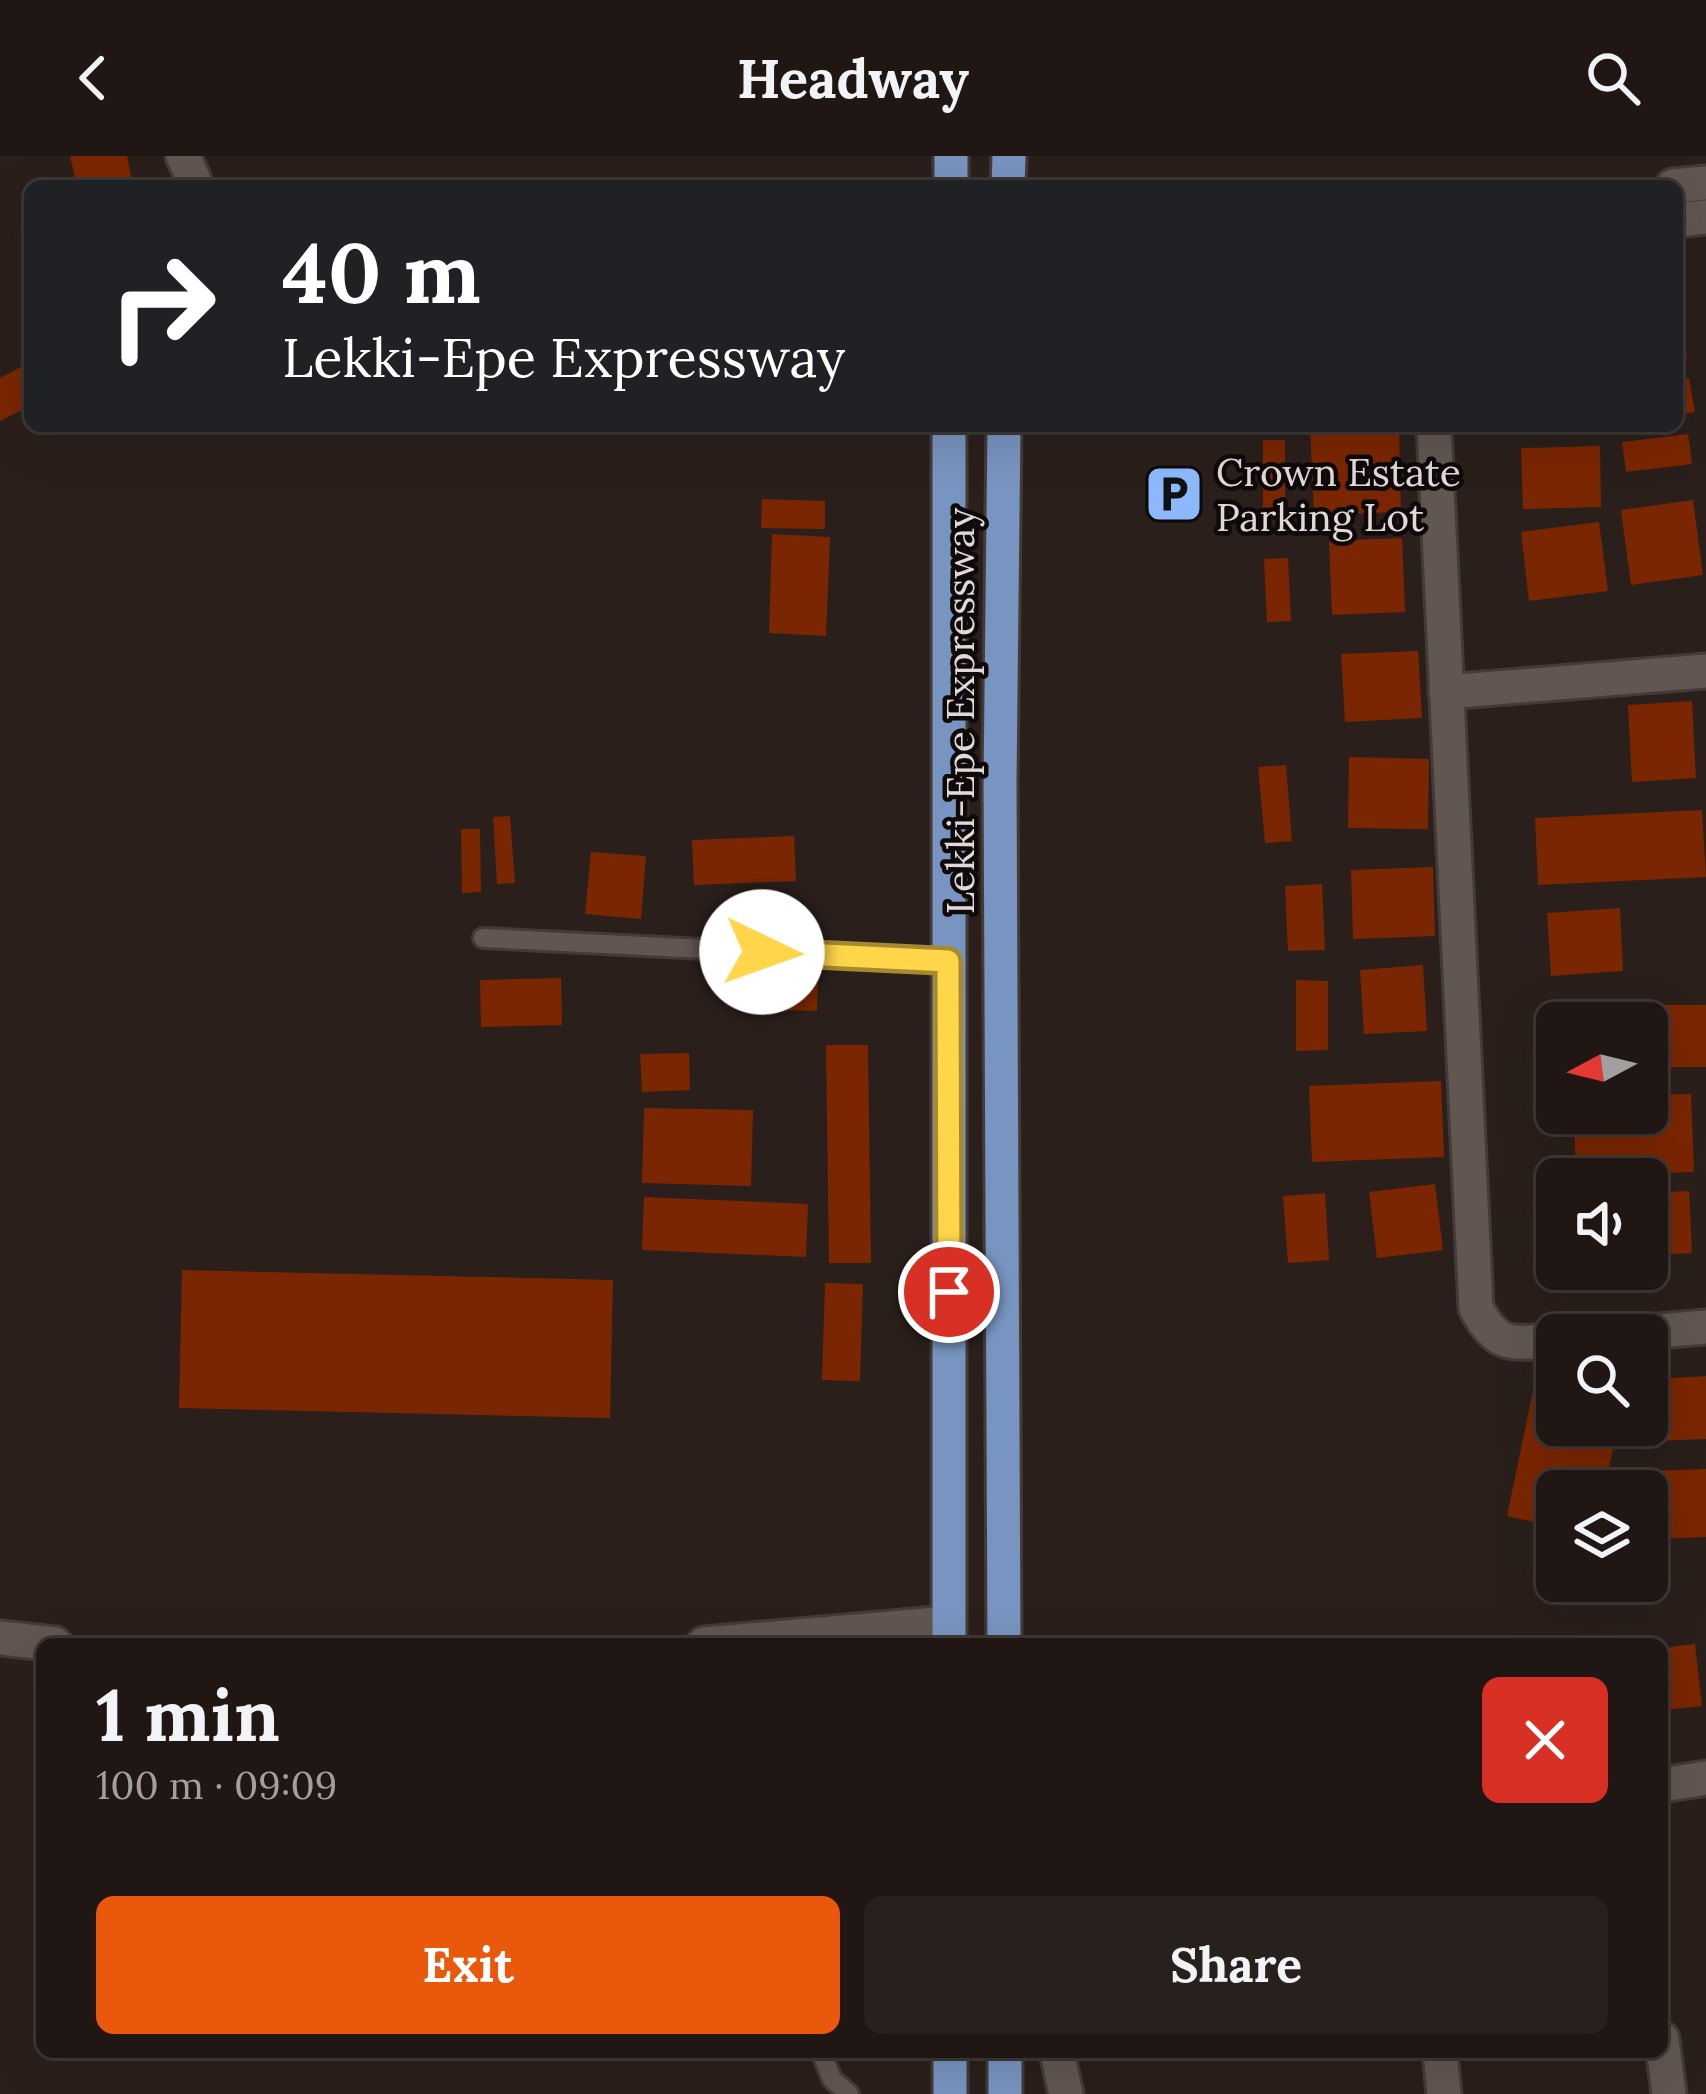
<!DOCTYPE html>
<html lang="en">
<head>
<meta charset="utf-8">
<style>
  :root { --surface:#201714; --page:#28201d; --text:#f1f3f6; --muted:#a29fa0; --line:#3d3634; --accent:#ea580c }
  body { margin:0; font-family:Lora,serif; background:var(--page); color:var(--text); height:100vh; display:flex; flex-direction:column; font-size:45px; white-space:nowrap }
  * { box-sizing:border-box; margin:0 }
  p { font-size:39px; color:var(--muted) }
  .icon { flex:none; width:66px; height:66px; fill:none; stroke:currentColor; stroke-width:2; stroke-linecap:round; stroke-linejoin:round }
  .map { position:relative; flex:1; overflow:hidden }
  .panel { position:absolute; left:36px; top:1482px; width:1632px; height:420px; display:flex; flex-direction:column; background:var(--surface); border-radius:18px; box-shadow:0 12px 48px #0002,0 0 0 3px var(--line) }
  .panel>* { flex:none }
  .top-card { position:absolute; left:24px; top:24px; width:1659px; height:252px; border-radius:18px; box-shadow:0 12px 48px #0002,0 0 0 3px var(--line); background:#202124; color:#fff; overflow:hidden }
  .needle { width:78px; rotate:263deg }
  .controls { position:absolute; left:1536px; top:846px; display:grid; gap:24px }
  .controls a { display:grid; place-items:center; width:132px; height:132px; border-radius:18px; background:var(--surface); box-shadow:0 12px 48px #0002,0 0 0 3px var(--line); font-size:60px }
  .pin { position:absolute; display:grid; place-items:center; width:102px; height:102px; color:#fff; margin:-51px; border:6px solid #fff; border-radius:50%; box-shadow:0 3px 12px #0007 }
  .me { position:absolute; width:132px; margin:-66px; rotate:93deg; stroke-linejoin:round; filter:drop-shadow(0 0 9px #0008) }
  .turn { display:flex; align-items:center; gap:42px; height:252px; padding:0 60px; font-size:54px }
  .turn .icon { width:156px; height:156px; stroke-width:2.5 }
  .turn b { display:block; font-size:84px; line-height:102px }
  .round { display:grid; place-items:center; flex:none; width:126px; height:126px; border-radius:18px; background:var(--page) }
  .head { display:flex; align-items:center; justify-content:space-between; height:204px; padding:0 60px }
  h1 { font-size:72px; font-weight:700; line-height:90px }
  .button { display:flex; gap:24px; margin-top:auto; padding:24px 60px }
  .button a { flex:1; height:138px; border-radius:18px; background:var(--accent); color:#fff; font-size:48px; font-weight:700; line-height:138px; text-align:center }
  .button a+a { background:var(--page); color:var(--text) }
  header { display:flex; justify-content:space-between; align-items:center; height:156px; padding:0 60px; background:var(--surface); font-size:54px; font-weight:700 }
  .map>svg:first-child { display:block }
  .building { fill:#7b2602 }
  .lines { fill:none; stroke-linecap:round; stroke-linejoin:round }
  .service-casing { stroke:#443b38; stroke-width:24 }
  .minor-casing { stroke:#443b38; stroke-width:39 }
  .trunk-casing { stroke:#443b38; stroke-width:39 }
  .service { stroke:#625651; stroke-width:18 }
  .minor { stroke:#625651; stroke-width:33 }
  .trunk { stroke:#7894c0; stroke-width:33 }
  .route-casing { stroke:#a68a30; stroke-width:30 }
  .route { stroke:#ffd54a; stroke-width:21 }
  .labels { text-anchor:middle; dominant-baseline:central; stroke-width:9; stroke-linejoin:round; paint-order:stroke }
  .poi-label { font-size:39px; fill:#e1d9d7; stroke:#0f0a09; text-anchor:start }
  .street-label { font-size:39px; fill:#e1d9d7; stroke:#0f0a09 }
</style>
</head>
<body>
<header><svg class="icon" aria-label="back" viewBox="0 0 24 24"><path d="M15 5l-7 7 7 7"/></svg>Headway<svg class="icon" aria-label="search" viewBox="0 0 24 24"><circle cx="10" cy="10" r="6"/><path d="M15 15l6 6"/></svg></header>
<div class="map">
<svg width="1706" height="1938" viewBox="0 0 1706 1938">
  <rect width="100%" height="100%" fill="#2a1f1b"/>
  <g class="building">
    <path d="M70,0H127L133,30H77Z"/>
    <path d="M1677,141L1687,203L1677,204Z"/>
    <path d="M30,206V250L0,265V222Z"/>
    <path d="M1689,222L1695,256L1677,259V224Z"/>
    <path d="M1310,270H1399L1401,356L1314,359Z"/>
    <path d="M1688,278L1692,308L1626,316L1622,286Z"/>
    <rect x="1263" y="284" width="22" height="80"/>
    <path d="M1600,290L1601,351L1523,353L1521,292Z"/>
    <path d="M762,343L825,345V373L761,372Z"/>
    <path d="M1693,344L1703,419L1631,429L1621,354Z"/>
    <path d="M1599,366L1608,435L1529,445L1521,376Z"/>
    <path d="M772,378L830,381L826,480L769,477Z"/>
    <path d="M1402,382L1405,456L1332,459L1329,385Z"/>
    <path d="M1288,402L1291,465L1267,466L1264,403Z"/>
    <path d="M1418,495L1422,562L1345,566L1341,498Z"/>
    <path d="M1692,545L1696,622L1632,626L1628,549Z"/>
    <path d="M1349,601L1429,603L1428,673L1348,672Z"/>
    <path d="M1286,609L1292,685L1265,687L1258,611Z"/>
    <path d="M1702,654L1706,721L1538,729L1535,662Z"/>
    <path d="M510,660L515,727L497,728L493,661Z"/>
    <path d="M461,673H480L481,736L462,737Z"/>
    <path d="M794,680L796,725L694,729L692,684Z"/>
    <path d="M591,696L646,700L641,763L585,758Z"/>
    <path d="M1433,711L1435,780L1353,783L1351,714Z"/>
    <path d="M1322,728L1325,794L1288,795L1285,730Z"/>
    <path d="M1620,752L1623,815L1551,820L1547,757Z"/>
    <path d="M1423,809L1427,875L1364,878L1360,814Z"/>
    <path d="M782,811L818,812L817,855L780,854Z"/>
    <path d="M561,822L562,869L481,871L480,824Z"/>
    <path d="M1296,824L1328,825V894L1296,895Z"/>
    <path d="M1582,849H1706V911H1647V867H1581Z"/>
    <path d="M826,889H868L871,1107H829Z"/>
    <path d="M689,897L690,934L642,936L640,898Z"/>
    <path d="M1441,925L1444,1001L1312,1006L1309,930Z"/>
    <path d="M1691,938L1694,1016L1576,1020L1574,957H1647V939Z"/>
    <path d="M644,952L753,954L751,1030L642,1027Z"/>
    <path d="M1435,1028L1443,1094L1377,1102L1369,1036Z"/>
    <path d="M1689,1035L1692,1097L1647,1099V1037Z"/>
    <path d="M1325,1037L1329,1104L1288,1107L1283,1040Z"/>
    <path d="M644,1041L808,1048L806,1101L642,1094Z"/>
    <path d="M182,1114L613,1124L610,1262L179,1252Z"/>
    <path d="M825,1127L863,1128L860,1225L822,1224Z"/>
    <path d="M1706,1220V1283L1656,1285L1653,1223Z"/>
    <path d="M1535,1225L1557,1230V1269H1618L1604,1335H1557V1371L1507,1360Z"/>
    <path d="M1706,1313V1381L1652,1383L1649,1315Z"/>
    <path d="M1695,1488L1702,1550L1662,1554V1492Z"/>
  </g>
  <g class="lines">
    <defs>
      <g id="service">
        <path d="M483,782L948,805"/>
        <path d="M821,1896L832,1923L849,1938"/>
      </g>
      <g id="minor">
        <path d="M183,0L194,24"/>
        <path d="M1673,30L1706,27"/>
        <path d="M1677,64L1706,61"/>
        <path d="M1434,270L1476,1152C1498,1194 1514,1187 1557,1184"/>
        <path d="M1446,536L1706,515"/>
        <path d="M1612,1179L1706,1171"/>
        <path d="M0,1482L55,1488"/>
        <path d="M704,1488L949,1467"/>
        <path d="M1662,1629L1706,1622"/>
        <path d="M1662,1883L1669,1938"/>
        <path d="M1057,1896L1066,1938"/>
        <path d="M1440,1896L1444,1938"/>
      </g>
      <g id="trunk">
        <path d="M951,30V0"/>
        <path d="M1008,30L1009,0"/>
        <path d="M949,1488V270"/>
        <path d="M1004,1488L1000,626L1004,270"/>
        <path d="M950,1896V1938"/>
        <path d="M1005,1938V1896"/>
      </g>
    </defs>
    <use href="#service" class="service-casing"/>
    <use href="#minor" class="minor-casing"/>
    <use href="#trunk" class="trunk-casing"/>
    <use href="#service" class="service"/>
    <use href="#minor" class="minor"/>
    <use href="#trunk" class="trunk"/>
  </g>
  <g class="lines">
    <defs>
      <path id="route" d="M762,796L948,805L949,1136"/>
    </defs>
    <use href="#route" class="route-casing"/>
    <use href="#route" class="route"/>
  </g>
  <defs>
    <symbol id="parking-square" viewBox="-11 -11 22 22"><rect x="-9" y="-9" width="18" height="18" rx="4" fill="#8db9fc" stroke="#0f0a09"/><path d="M-3.5-5.5H1a3.5 3.5 0 0 1 0 7H-1V5.5H-3.5ZM-1-3.4V-.6H.8a1.4 1.4 0 0 0 0-2.8Z" fill="#111"/></symbol>
  </defs>
  <g fill-rule="evenodd">
    <use href="#parking-square" x="1141" y="305" width="66" height="66"/>
  </g>
  <g class="labels">
    <g class="poi-label">
      <text x="1216" y="316">Crown Estate<tspan x="1216" dy="45">Parking Lot</tspan></text>
    </g>
    <g class="street-label">
      <text transform="translate(960 555) rotate(-90)">Lekki-Epe Expressway</text>
    </g>
  </g>
</svg>
<div class="controls">
<a><svg class="needle" viewBox="-14 -14 28 28"><path d="M0-13l5 13h-10z" fill="#e53935"/><path d="M0 13l5-13h-10z" fill="#a29fa0"/></svg></a>
<a><svg class="icon" aria-label="sound" viewBox="0 0 24 24"><path d="M4 9h4l5-4v14l-5-4H4zM17 9q2 3 0 6"/></svg></a>
<a><svg class="icon" aria-label="search" viewBox="0 0 24 24"><circle cx="10" cy="10" r="6"/><path d="M15 15l6 6"/></svg></a>
<a><svg class="icon" aria-label="layers" viewBox="0 0 24 24"><path d="M12 4l9 5-9 5-9-5zM3 14l9 5 9-5"/></svg></a>
</div>
<div class="pin" style="left:949px;top:1136px;background:#d93025"><svg class="icon" aria-label="arrive" viewBox="0 0 24 24"><path d="M6 21V4h12l-3 4 3 4H6"/></svg></div>
<svg class="me" style="left:762px;top:796px" viewBox="-20 -20 40 40"><circle r="19" fill="#fff"/><path d="M0-13L10 11 0 6-10 11z" fill="#ffd54a"/></svg>
<div class="top-card">
<div class="turn"><svg class="icon" aria-label="right" viewBox="0 0 24 24"><path d="M7 20v-9h11M14 6l5 5-5 5"/></svg><div><b>40 m</b>Lekki-Epe Expressway</div></div>
</div>
<section class="panel">
<div class="head"><div><h1>1 min</h1><p>100 m · 09:09</p></div><a class="round" style="background:#d93025;color:#fff"><svg class="icon" aria-label="close" viewBox="0 0 24 24"><path d="M6 6l12 12M18 6L6 18"/></svg></a></div>
<div class="button"><a>Exit</a><a>Share</a></div>
</section>
</div>
</body>
</html>
